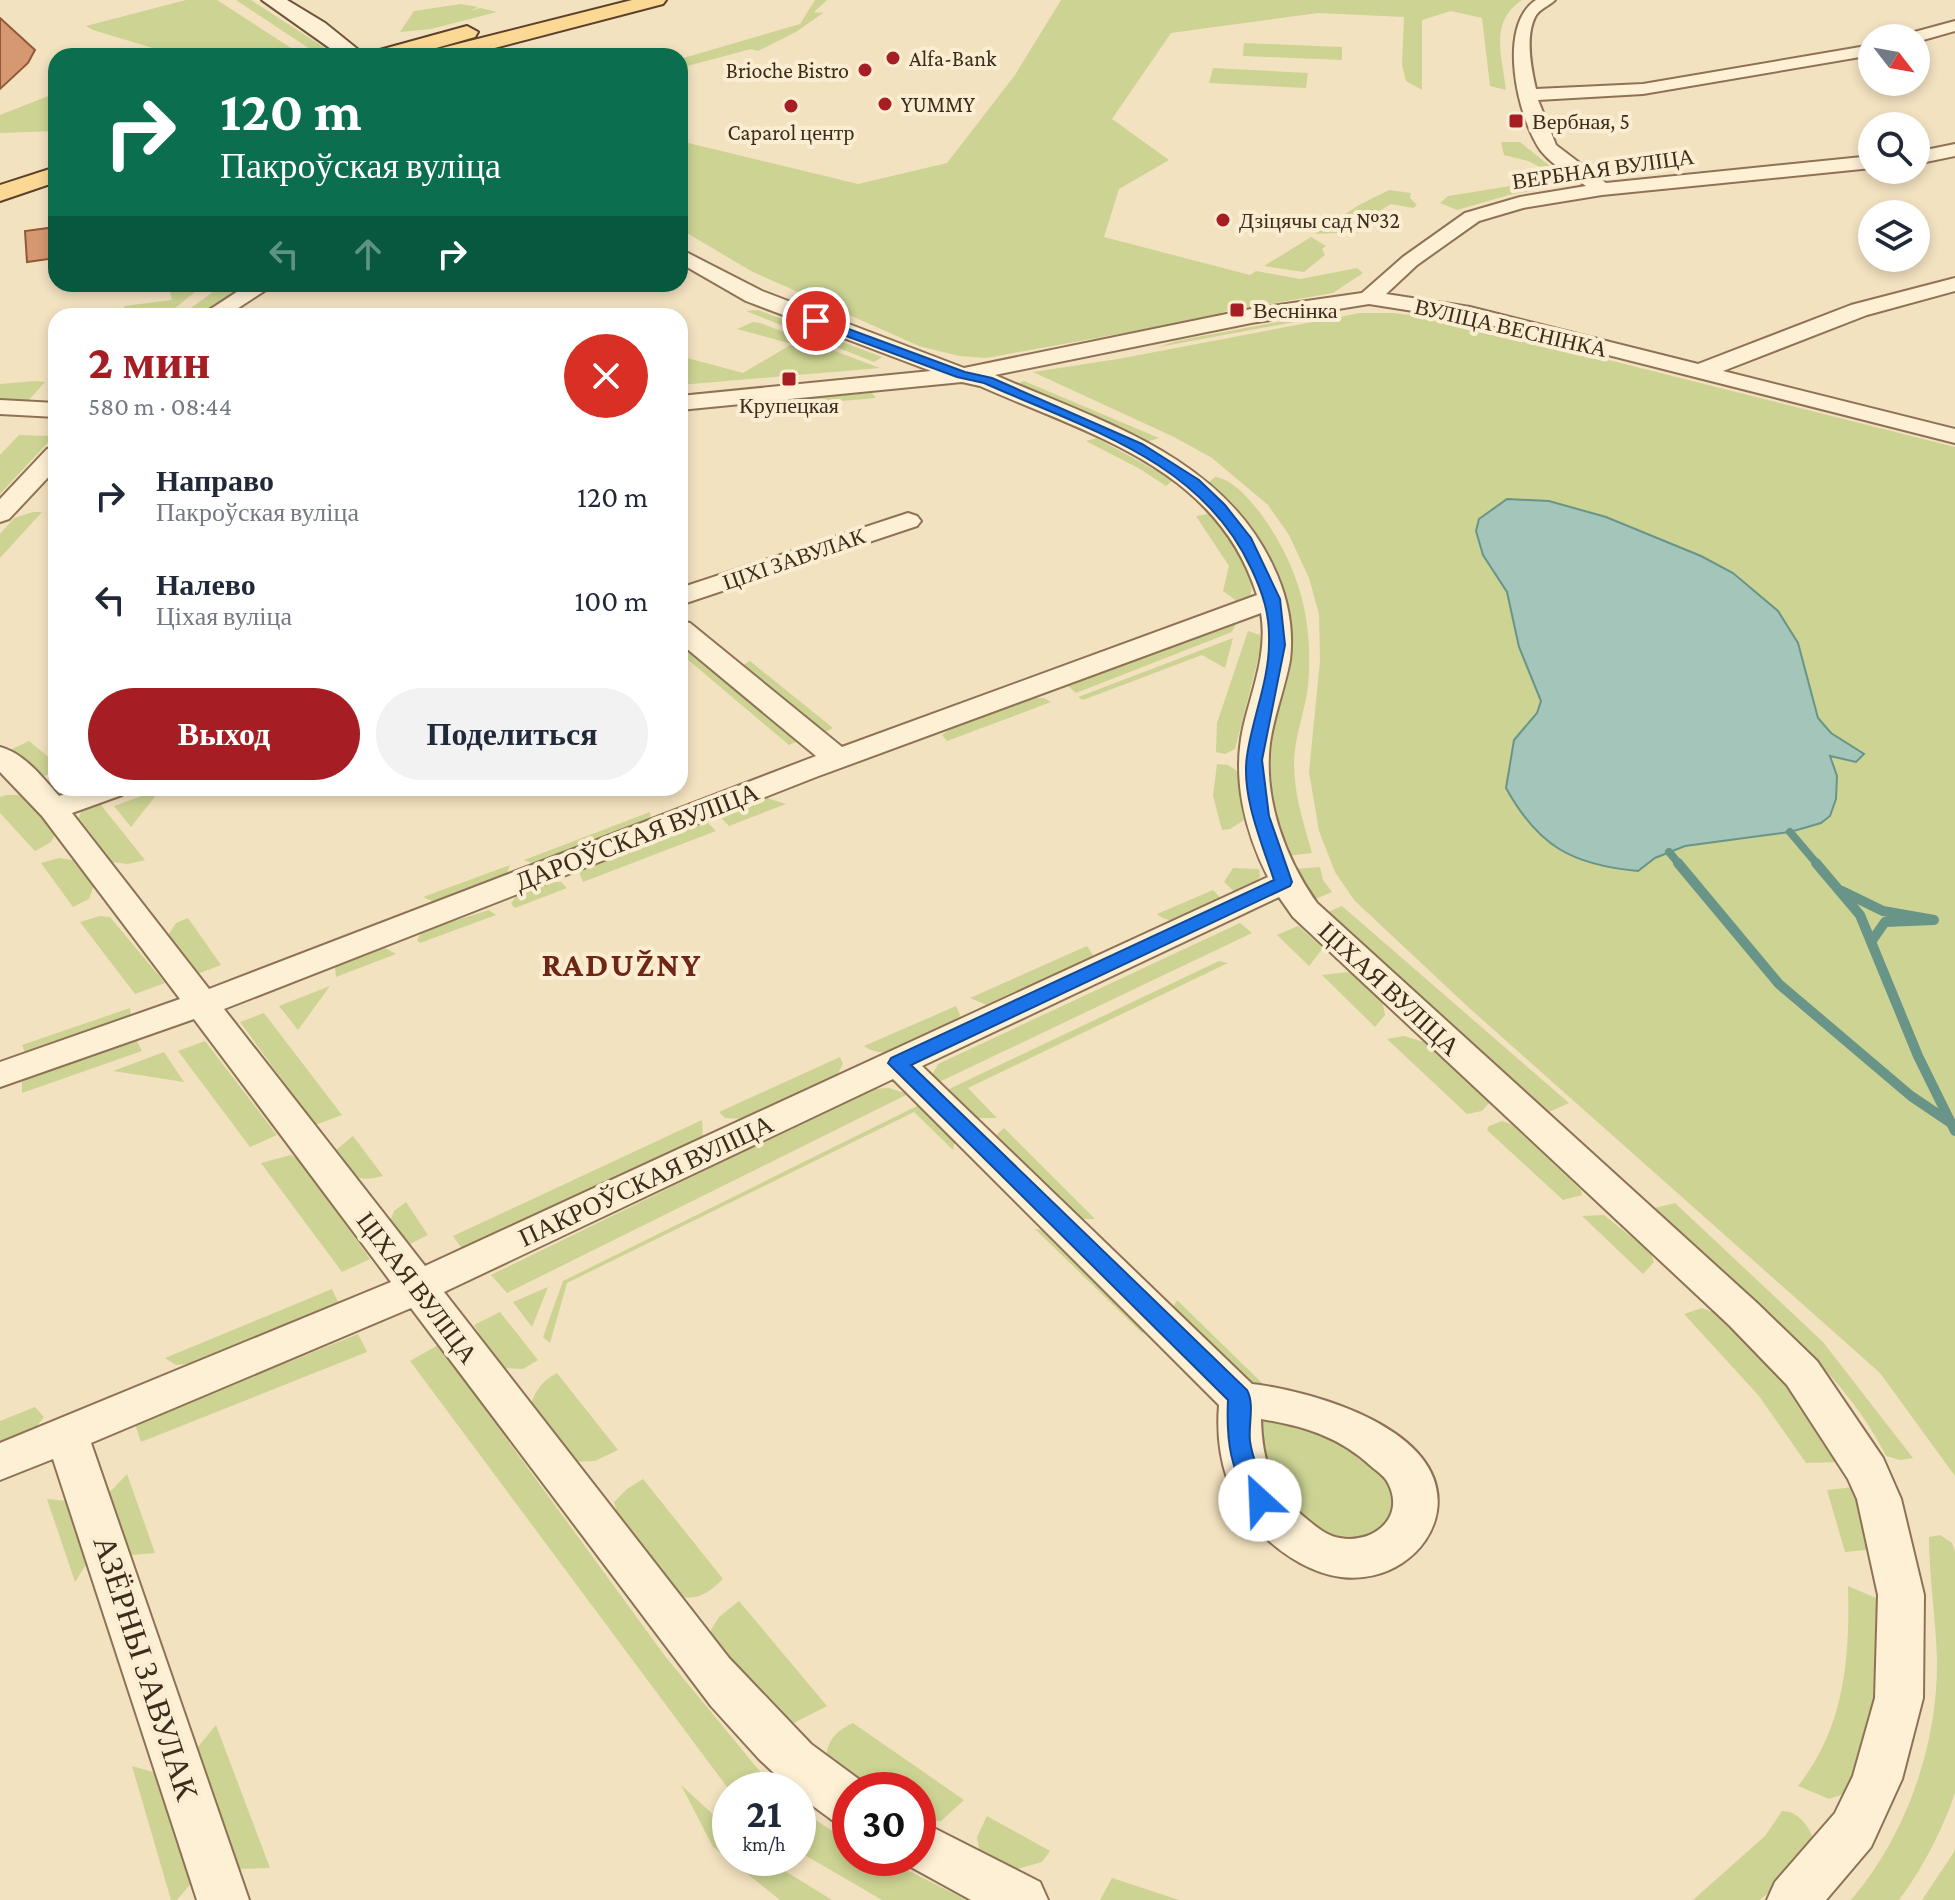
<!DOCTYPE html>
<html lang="ru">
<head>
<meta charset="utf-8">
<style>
  :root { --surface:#fff; --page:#f2f2f3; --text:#1f2937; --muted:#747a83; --accent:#a61e23 }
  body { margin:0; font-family:"Crimson Pro",serif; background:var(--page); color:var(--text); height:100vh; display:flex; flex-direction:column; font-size:30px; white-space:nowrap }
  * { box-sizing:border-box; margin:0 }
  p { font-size:26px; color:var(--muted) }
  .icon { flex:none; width:44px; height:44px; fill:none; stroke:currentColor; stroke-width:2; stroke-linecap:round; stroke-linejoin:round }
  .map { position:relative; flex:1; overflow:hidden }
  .side { position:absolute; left:48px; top:308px; width:640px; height:488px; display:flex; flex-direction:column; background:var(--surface); border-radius:24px; box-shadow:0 4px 12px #0003 }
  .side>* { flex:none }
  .top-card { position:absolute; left:48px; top:48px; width:640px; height:244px; border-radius:24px; box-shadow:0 4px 12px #0003; background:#0b6e4f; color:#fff; overflow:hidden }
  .needle { width:52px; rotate:121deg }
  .buttons { position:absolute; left:1858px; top:24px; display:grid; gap:16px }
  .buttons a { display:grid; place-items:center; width:72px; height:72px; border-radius:50%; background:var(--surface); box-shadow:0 4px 12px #0003; font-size:40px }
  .speed { position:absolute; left:712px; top:1772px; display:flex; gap:16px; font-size:40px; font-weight:700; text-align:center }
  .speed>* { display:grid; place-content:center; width:104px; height:104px; border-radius:50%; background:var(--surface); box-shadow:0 4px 12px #0003; line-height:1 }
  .speed small { font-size:20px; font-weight:400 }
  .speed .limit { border:12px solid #d22; background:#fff; color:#111 }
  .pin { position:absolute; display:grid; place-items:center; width:68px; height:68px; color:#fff; margin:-34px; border:4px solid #fff; border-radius:50%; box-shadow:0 2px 8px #0007 }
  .me { position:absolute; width:88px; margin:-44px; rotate:335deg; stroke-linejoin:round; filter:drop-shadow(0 0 6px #0008) }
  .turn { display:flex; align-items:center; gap:28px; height:168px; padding:0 40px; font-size:36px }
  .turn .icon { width:104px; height:104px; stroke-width:2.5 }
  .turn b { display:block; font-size:56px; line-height:68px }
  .lanes { display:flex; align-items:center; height:76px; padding:0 40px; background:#0003; justify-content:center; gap:40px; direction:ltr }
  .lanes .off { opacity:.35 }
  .round { display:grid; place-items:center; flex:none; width:84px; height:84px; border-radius:42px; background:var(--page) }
  .summary { display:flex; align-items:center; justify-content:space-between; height:136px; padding:0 40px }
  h1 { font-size:48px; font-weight:800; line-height:60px; color:var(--accent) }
  .button { display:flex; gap:16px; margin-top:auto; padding:16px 40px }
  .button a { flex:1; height:92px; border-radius:48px; background:var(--accent); color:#fff; font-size:32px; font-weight:800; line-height:92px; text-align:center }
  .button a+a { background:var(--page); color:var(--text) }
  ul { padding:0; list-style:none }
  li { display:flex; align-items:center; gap:24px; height:104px; padding:0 40px }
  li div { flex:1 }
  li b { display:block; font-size:30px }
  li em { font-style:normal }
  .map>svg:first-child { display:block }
  .green { fill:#cdd393 }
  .water { fill:#a4c5ba; stroke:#699588; stroke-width:2 }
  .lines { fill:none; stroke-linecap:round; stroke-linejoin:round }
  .stream-far1 { stroke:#699588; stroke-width:8 }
  .stream { stroke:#699588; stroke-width:10 }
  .building { fill:#d69871; stroke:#915938; stroke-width:2 }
  .minor-casing { stroke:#8f7256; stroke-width:4 }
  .secondary-casing { stroke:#715339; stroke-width:4 }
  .primary-casing { stroke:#5c402a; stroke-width:4 }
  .minor { fill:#fdf0d5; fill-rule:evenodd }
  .secondary { fill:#fdf0d5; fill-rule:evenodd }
  .primary { fill:#fbd894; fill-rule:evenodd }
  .route { fill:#1a73e8; stroke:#114b97; stroke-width:2 }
  .poi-dot { fill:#a61e23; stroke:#faedd1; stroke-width:3 }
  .labels { text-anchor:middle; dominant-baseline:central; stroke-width:8; stroke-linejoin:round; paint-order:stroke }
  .far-poi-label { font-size:22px; fill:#3d2b1c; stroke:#faedd1; text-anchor:start }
  .far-street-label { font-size:22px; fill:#3d2b1c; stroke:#faedd1 }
  .street-label { font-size:26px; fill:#3d2b1c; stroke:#faedd1 }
  .near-street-label { font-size:32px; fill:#3d2b1c; stroke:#faedd1 }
  .district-label { font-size:34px; font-weight:bold; letter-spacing:2px; fill:#6f2616; stroke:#faedd1 }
</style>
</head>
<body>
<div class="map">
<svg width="1955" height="1900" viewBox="0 0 1955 1900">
  <rect width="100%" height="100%" fill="#f3e2c0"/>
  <g class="green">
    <path d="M186,0H217L291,48V54L179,56L93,30L86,26Z"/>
    <path d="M236,0H251L325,48L313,51Z"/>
    <path d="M815,0H827L814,12L823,13L796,32L758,51L751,49L680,68V59L800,24Z"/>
    <path d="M1061,0H1522C1489,22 1502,56 1506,90L1490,86L1482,18L1451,11L1422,20V90L1406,81L1402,65L1404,17L1318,13L1171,33L1112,119L1169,160L1119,189L1104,237L1250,275L1256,271L1300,279L1357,268L1363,273L1333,293L1222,312L1224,315L986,358L959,356L919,346L751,271L680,229V141L858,184L947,163L1015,75Z"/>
    <path d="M461,4L478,7L470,11L480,8L497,12L431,29L400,32L414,11Z"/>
    <path d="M1244,43L1342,47V60L1243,56Z"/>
    <path d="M1213,68L1308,73L1306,88L1209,83Z"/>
    <path d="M56,93V131L0,133V115Z"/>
    <path d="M1501,142H1520L1567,180L1556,186L1509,195L1457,210L1440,203L1448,196L1529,183L1541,176L1542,168L1528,161L1504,155Z"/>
    <path d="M1389,190L1411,193L1410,198L1417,205L1413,208L1391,204L1376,213L1399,218L1396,222L1379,218L1361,232L1315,234L1359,205Z"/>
    <path d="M1311,237L1326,246L1322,249L1325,255L1304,272L1264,266Z"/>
    <path d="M168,284H205L165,316H140L139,310H125L124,306L172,300Z"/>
    <path d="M221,286L234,288V293L198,316H180Z"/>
    <path d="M758,310L882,357L874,362L746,311Z"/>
    <path d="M1335,311L1336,314L1332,315L1159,347L1176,341Z"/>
    <path d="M1360,313H1393L1445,319L1955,447V1476L1880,1373L1467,1006L1354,900L1335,872L1319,831L1309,772L1320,661L1319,614L1309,578L1289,535L1268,505L1212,458L1174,437L1033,372L1118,359Z"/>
    <path d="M753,322L760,323L880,368L680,385V356L743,373L792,344L737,329Z"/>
    <path d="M35,381L45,382L27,402L0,401V384Z"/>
    <path d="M1024,381L1159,438L1146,442L1011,387Z"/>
    <path d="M872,393L876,398L761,408L760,402Z"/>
    <path d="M19,435L54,436L0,494V455Z"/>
    <path d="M1097,438L1173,480L1166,486L1140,469L1086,441Z"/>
    <path d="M1215,477C1233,479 1250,500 1261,514C1299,567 1314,620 1308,686C1305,712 1294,738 1294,764C1294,795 1304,824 1312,853L1287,856L1268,785L1272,739L1291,638L1289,615L1274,568L1258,540L1243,518L1208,483Z"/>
    <path d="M33,512H42L0,558V534L14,518Z"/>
    <path d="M1208,514C1225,529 1260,575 1250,597L1238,602L1223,591L1229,566L1196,516Z"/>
    <path d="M1236,623L1232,632L1076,693L1067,685L1216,627Z"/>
    <path d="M1248,631L1260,635L1261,648L1235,749L1225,754L1216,752L1217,723Z"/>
    <path d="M1233,638L1225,668L1202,655L1083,700L1078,697Z"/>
    <path d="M680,642L802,739L789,745L680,653Z"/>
    <path d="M750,661L833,728L822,734L742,666Z"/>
    <path d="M1033,698H1044L1051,702L947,741L942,735L950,729Z"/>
    <path d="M29,741L56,763V770L45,776L10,750Z"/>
    <path d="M1217,764L1228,765L1240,773L1244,820L1230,829L1222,830L1213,796Z"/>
    <path d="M161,789L131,827L114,806Z"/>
    <path d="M6,795H19L56,833L51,842L35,851L0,813V797Z"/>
    <path d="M767,798L786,804L729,826L720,817Z"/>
    <path d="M97,800L145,860L128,864L112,862L79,818L81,811Z"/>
    <path d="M650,812L651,824L538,865L524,860Z"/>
    <path d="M707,822L716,831L583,882L579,872L586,868Z"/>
    <path d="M59,858L78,861L94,885L89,899L73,907L41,863Z"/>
    <path d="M510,865L505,878L437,903L423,897Z"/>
    <path d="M1320,867L1323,880L1332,892L1311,901L1294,869Z"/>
    <path d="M1233,868L1259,869L1260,877L1252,886L1237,894L1224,882Z"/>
    <path d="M549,882H561L567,888L515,908L511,904L517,894Z"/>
    <path d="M1213,890L1224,902C1203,911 1177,931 1157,914Z"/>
    <path d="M1342,906L1569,1103L1542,1115L1323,914Z"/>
    <path d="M489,910L496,915L420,943L417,940L422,931Z"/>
    <path d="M100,916L110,917L165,983L135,994L80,922Z"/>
    <path d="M188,918L221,965L195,975L169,934L176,923Z"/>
    <path d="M1240,923L1252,933L935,1084L930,1079L938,1064Z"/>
    <path d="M1298,926L1323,948L1309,966L1277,935Z"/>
    <path d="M1087,946L1093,955L1088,963L989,1006L970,998Z"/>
    <path d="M383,947L396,954L336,977L335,966Z"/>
    <path d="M1219,961L1228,963L968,1088L997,1118H972L945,1091Z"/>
    <path d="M1349,972L1382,999L1385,1015L1375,1027L1322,975Z"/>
    <path d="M330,986L298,1030L279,1006Z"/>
    <path d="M956,1006L960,1015L955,1024C929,1036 890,1065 864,1046Z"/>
    <path d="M130,1008L131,1019L27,1057L22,1045Z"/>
    <path d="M264,1013L342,1115L315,1125L240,1022Z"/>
    <path d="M1404,1036L1424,1042L1489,1103L1482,1111L1467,1114L1387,1039Z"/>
    <path d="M135,1038L142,1051L22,1093V1082L33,1074Z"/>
    <path d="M205,1041L277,1135L250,1147L178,1051Z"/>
    <path d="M164,1052L184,1082L113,1071Z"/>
    <path d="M840,1057L843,1064L835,1079L745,1119L725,1118L719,1112Z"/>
    <path d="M889,1088L908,1094L507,1293L491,1275L872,1089Z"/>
    <path d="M919,1105L952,1135L955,1141L953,1150L914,1112L567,1283L550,1343L543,1337L563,1281Z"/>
    <path d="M702,1120L703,1141L465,1253L453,1236Z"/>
    <path d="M1502,1121L1511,1124L1581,1190L1582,1195L1563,1200L1487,1130L1489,1126Z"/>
    <path d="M1004,1128L1095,1219H1077L994,1137Z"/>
    <path d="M353,1136L383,1176C353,1184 352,1174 335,1151Z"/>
    <path d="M291,1155L299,1160L370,1259L342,1272L261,1163Z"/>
    <path d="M406,1202L428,1235L404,1247L389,1224L394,1211Z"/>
    <path d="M1675,1203L1823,1342L1913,1458L1900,1460L1886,1456C1839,1360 1727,1280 1647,1210Z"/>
    <path d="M1604,1215L1650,1252L1654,1262L1643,1274L1582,1216Z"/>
    <path d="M1035,1229L1051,1231L1145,1324L1143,1334Z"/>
    <path d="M548,1287L532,1327L513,1302Z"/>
    <path d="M332,1289L341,1308L199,1363L176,1365L165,1358Z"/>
    <path d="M1177,1300L1262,1383L1247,1384L1172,1310Z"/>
    <path d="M1702,1308C1751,1323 1814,1419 1842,1462L1806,1463L1759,1396L1684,1314Z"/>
    <path d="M500,1312L538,1360L523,1369L500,1368L474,1325Z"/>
    <path d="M358,1334L367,1352L141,1442L135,1424Z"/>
    <path d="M438,1345L665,1656L775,1790L730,1791L410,1361Z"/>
    <path d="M557,1373L618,1450L595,1461L568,1462L530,1408C535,1390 541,1382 557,1373Z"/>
    <path d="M35,1407L44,1417L32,1432L0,1445V1421Z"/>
    <path d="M1286,1419L1354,1445L1397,1488L1394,1532C1384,1536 1369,1544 1358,1543C1297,1539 1271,1480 1253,1431L1261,1421Z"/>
    <path d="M127,1474L155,1553L130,1555L110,1492Z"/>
    <path d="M643,1479L723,1579C709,1593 697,1601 677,1596L617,1514L614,1502L627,1489Z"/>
    <path d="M1854,1487L1876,1549L1845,1552L1827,1490Z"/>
    <path d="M47,1499L68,1501L87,1563L75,1582Z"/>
    <path d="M1940,1535L1952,1543L1955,1551V1793C1942,1831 1923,1868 1899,1900H1851C1906,1836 1938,1745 1937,1660C1936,1619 1929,1578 1929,1537Z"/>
    <path d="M1848,1586L1888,1603L1875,1718L1847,1793L1829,1799L1798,1786C1845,1727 1850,1657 1848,1586Z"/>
    <path d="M739,1601L827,1706L794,1723L775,1718L712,1637L711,1630L719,1617Z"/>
    <path d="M853,1723L964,1800L941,1821L920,1822L918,1790H869L826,1763C826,1742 834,1732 853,1723Z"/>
    <path d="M216,1725L270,1868L237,1869L197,1748Z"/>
    <path d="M132,1766L156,1773L193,1881L177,1900H171Z"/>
    <path d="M681,1785L730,1830V1858H764L832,1900H780L713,1847Z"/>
    <path d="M798,1808L850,1843V1858H883L967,1900H882L798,1851Z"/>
    <path d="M1782,1811C1797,1811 1806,1823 1812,1835L1809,1851L1781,1882L1760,1900H1693L1765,1836Z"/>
    <path d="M987,1816L1050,1851L1042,1862L1017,1869L979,1849L977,1837Z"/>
    <path d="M1955,1849V1900H1922L1954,1852Z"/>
    <path d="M1112,1878L1179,1900H1100Z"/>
  </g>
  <path class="water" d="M1507,499L1549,501L1606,517L1701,556L1733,573L1778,611L1798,643L1818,718L1831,733L1864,754L1856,762L1830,756L1837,776L1836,799L1830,816L1821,823L1790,832L1685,846L1655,858L1638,871C1572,865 1538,846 1506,788L1514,740L1537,713L1541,701L1519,647L1507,592L1483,555L1476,531L1479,519Z"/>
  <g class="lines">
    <g class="stream-far1">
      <path d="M1790,832L1818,865"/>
      <path d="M1669,852L1680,865"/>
    </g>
    <g class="stream">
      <path d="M1678,863L1779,984L1911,1096L1951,1123"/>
      <path d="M1816,863L1860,915L1918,1056L1955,1131"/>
      <path d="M1842,891L1883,911L1934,920L1885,922L1871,942"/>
    </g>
  </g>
  <g class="building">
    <path d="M0,18L35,50L28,63L0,89Z"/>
    <path d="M56,227V258L27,262L25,231Z"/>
  </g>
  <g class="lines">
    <defs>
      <g id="minor">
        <path d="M1536,0H1555C1549,6 1539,9 1535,17C1525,37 1531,68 1536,89L1643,84L1872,45V55L1643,94L1538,100L1556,145L1606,183L1872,156V168L1602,195L1523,208L1479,221L1417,265L1386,294L1470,307L1698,364L1851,305L1955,278V291L1867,315L1723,371L1955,429V443L1470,320L1369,304L1251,323L995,375C1099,421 1221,455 1273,566C1287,595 1294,627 1290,660C1285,688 1274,715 1270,743C1263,799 1285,858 1317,903L1757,1303L1817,1361L1883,1458L1901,1499L1924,1595L1923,1698L1902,1779L1871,1847L1826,1900H1767L1775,1882L1835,1813L1853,1776L1875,1698L1878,1595L1857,1499L1848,1479L1787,1385L1729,1325L1293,917L1279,897L922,1066L1252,1384C1312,1391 1449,1429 1437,1511C1430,1555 1384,1583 1341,1577C1313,1573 1286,1557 1266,1538C1228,1502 1215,1456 1219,1405L893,1079L444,1292L729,1658L811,1744L868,1786L869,1790H850V1826L832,1820L798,1795V1790H792L759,1759L711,1706L411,1308L91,1443L249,1900H197L53,1459L0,1480V1443L391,1282L194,1019L0,1087V1062L180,999L42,816L0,772V747C24,753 43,778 59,796L82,788H126L122,795L72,813L209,989L816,756L680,643V621L690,623L842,747L1257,595C1217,468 1091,435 980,386L962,382L680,410V396L931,371L746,301L680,263V249L762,291L964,368L1251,309L1362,293L1403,257L1465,213L1520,197L1586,186C1571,175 1553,166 1541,151C1518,119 1496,26 1536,0ZM1261,613C1268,653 1252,689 1243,728C1232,779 1245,832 1268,877L425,1266L224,1009L816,777ZM1261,1419C1304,1426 1340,1437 1372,1467C1378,1472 1386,1477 1389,1485C1405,1519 1372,1544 1340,1538C1326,1536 1314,1525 1303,1516C1271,1489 1262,1460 1261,1419Z"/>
        <path d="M1955,21V31L1916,42V38H1905L1907,34Z"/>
        <path d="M1955,144V156L1916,164V152Z"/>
        <path d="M249,284H275L226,316H200Z"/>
        <path d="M0,400L56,403V417L0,414Z"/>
        <path d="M56,447V469L9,519L0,522V499L47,449Z"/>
        <path d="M908,513L917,516L921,521L917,526L680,605V588Z"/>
        <path d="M918,1820L1040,1882L1048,1900H971L900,1861L899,1858H918Z"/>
      </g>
      <path id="secondary" d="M262,0H287L325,23L366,56H341Z"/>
      <g id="primary">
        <path d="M632,0H666L663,4L464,56H427L430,51Z"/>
        <path d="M467,26L478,32L475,37L408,56H373L376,51Z"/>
        <path d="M56,167V182L0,201V185Z"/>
      </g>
    </defs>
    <use href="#minor" class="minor-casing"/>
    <use href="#secondary" class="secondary-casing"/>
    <use href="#primary" class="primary-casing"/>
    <use href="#minor" class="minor"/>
    <use href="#secondary" class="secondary"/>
    <use href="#primary" class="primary"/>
  </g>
  <path class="route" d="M816,317L965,372L992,378L1142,444L1199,480L1225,505L1251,538L1280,599L1285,645L1262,760L1269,816L1292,882L1290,886L911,1065L1247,1390C1255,1405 1248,1425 1250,1441C1253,1462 1263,1480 1272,1500L1268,1507L1260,1510L1251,1507C1231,1467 1226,1444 1228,1400L888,1063L891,1058L1274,880C1262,844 1241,795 1247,756C1252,719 1269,681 1269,643C1270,615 1263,593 1251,568C1201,460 1084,428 984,383L957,377L811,323V319Z"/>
  <g class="poi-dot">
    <circle cx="893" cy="58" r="8"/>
    <circle cx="865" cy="70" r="8"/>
    <circle cx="885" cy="104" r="8"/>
    <circle cx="791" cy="106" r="8"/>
    <rect x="1508" y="113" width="16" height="16" rx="4"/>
    <circle cx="1223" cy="220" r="8"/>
    <rect x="1229" y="302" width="16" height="16" rx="4"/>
    <rect x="781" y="371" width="16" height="16" rx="4"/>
  </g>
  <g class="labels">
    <g class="far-poi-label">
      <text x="909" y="58">Alfa-Bank</text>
      <text x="849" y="70" text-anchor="end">Brioche Bistro</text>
      <text x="901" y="104">YUMMY</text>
      <text x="1532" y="121">Вербная, 5</text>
      <text x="791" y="132" text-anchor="middle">Caparol центр</text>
      <text x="1239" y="220">Дзіцячы сад №32</text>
      <text x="1253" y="310">Веснінка</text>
      <text x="789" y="405" text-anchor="middle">Крупецкая</text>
    </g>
    <g class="far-street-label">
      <text transform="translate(1603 169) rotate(-8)">ВЕРБНАЯ ВУЛІЦА</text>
      <text transform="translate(1511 328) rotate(13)">ВУЛІЦА ВЕСНІНКА</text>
      <text transform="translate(794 559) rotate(-19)">ЦІХІ ЗАВУЛАК</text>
    </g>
    <g class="street-label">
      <text transform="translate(637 837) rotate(-21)">ДАРОЎСКАЯ ВУЛІЦА</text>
      <text transform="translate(1389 989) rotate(43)">ЦІХАЯ ВУЛІЦА</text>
      <text transform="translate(646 1181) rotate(-25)">ПАКРОЎСКАЯ ВУЛІЦА</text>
      <text transform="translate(417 1288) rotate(53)">ЦІХАЯ ВУЛІЦА</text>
    </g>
    <g class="near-street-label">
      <text transform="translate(146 1668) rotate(72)">АЗЁРНЫ ЗАВУЛАК</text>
    </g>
    <g class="district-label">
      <text x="622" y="964">RADUŽNY</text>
    </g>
  </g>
</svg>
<div class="buttons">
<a><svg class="needle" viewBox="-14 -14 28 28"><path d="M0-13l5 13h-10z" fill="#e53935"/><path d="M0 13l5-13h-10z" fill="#747a83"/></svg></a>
<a><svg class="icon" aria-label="search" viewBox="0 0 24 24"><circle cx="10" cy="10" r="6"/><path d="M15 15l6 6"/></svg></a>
<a><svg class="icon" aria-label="layers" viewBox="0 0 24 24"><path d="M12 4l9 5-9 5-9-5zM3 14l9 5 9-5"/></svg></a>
</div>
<div class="speed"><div>21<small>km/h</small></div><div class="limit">30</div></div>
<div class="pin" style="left:816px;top:321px;background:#d93025"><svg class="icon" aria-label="arrive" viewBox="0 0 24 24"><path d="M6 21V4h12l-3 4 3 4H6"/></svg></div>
<svg class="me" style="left:1260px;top:1500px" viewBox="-20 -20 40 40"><circle r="19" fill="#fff"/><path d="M0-13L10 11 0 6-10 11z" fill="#1a73e8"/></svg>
<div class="top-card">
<div class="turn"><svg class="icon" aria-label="right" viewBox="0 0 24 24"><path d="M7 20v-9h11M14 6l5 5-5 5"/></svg><div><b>120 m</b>Пакроўская вуліца</div></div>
<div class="lanes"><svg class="icon off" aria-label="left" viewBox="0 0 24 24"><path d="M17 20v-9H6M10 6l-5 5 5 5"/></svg><svg class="icon off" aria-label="ahead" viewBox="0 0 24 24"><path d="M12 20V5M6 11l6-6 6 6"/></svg><svg class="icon" aria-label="right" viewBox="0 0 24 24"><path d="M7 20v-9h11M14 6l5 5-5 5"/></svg></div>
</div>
<section class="side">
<div class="summary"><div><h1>2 мин</h1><p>580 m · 08:44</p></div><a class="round" style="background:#d93025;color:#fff"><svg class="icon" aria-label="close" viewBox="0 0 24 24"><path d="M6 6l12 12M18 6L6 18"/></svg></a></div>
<ul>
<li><svg class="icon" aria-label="right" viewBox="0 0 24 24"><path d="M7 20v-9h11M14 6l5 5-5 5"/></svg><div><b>Направо</b><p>Пакроўская вуліца</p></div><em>120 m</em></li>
<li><svg class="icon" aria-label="left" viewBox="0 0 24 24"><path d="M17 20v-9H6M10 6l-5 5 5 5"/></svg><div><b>Налево</b><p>Ціхая вуліца</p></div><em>100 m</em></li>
</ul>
<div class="button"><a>Выход</a><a>Поделиться</a></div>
</section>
</div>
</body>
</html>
